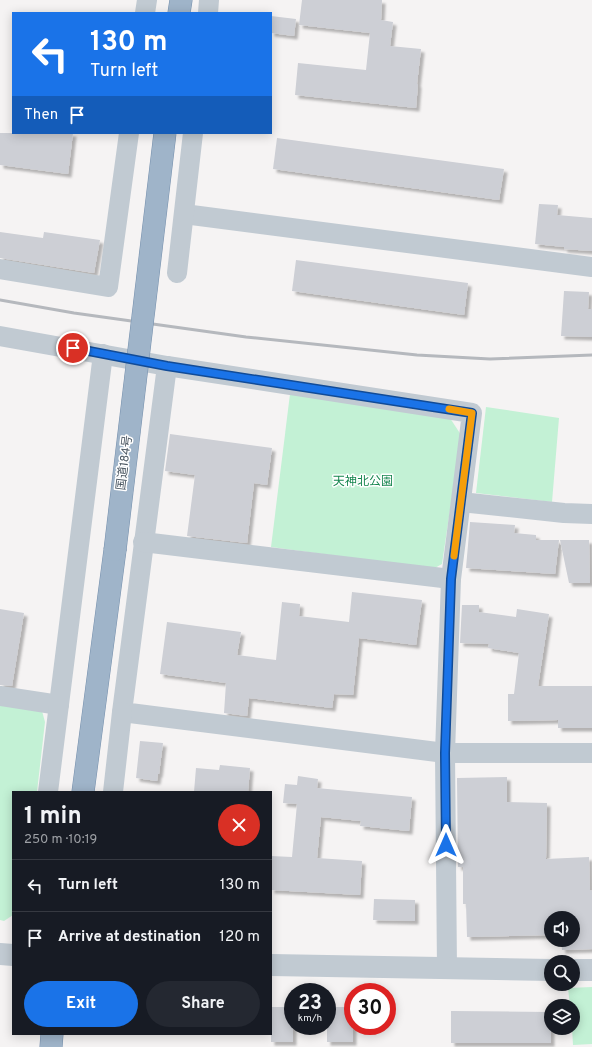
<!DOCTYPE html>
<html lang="en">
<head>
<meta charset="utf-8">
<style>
  :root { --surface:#171b24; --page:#242831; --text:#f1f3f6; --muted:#9ea1a6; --line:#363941; --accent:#1a73e8 }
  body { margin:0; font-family:Overpass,"Noto Sans JP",sans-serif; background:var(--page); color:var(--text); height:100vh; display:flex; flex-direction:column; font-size:15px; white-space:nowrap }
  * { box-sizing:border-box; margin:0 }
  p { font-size:13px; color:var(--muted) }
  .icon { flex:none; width:22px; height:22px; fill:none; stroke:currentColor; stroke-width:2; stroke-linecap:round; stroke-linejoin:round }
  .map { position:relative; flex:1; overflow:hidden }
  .sheet { position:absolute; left:12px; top:791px; width:260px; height:244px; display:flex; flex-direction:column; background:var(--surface); border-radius:0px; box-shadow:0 2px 10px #0003 }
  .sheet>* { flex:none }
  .guide { position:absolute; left:12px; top:12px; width:260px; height:122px; border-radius:0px; box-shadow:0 2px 10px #0003; background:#1a73e8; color:#fff; overflow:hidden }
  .controls { position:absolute; left:544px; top:911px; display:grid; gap:8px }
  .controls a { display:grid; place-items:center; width:36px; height:36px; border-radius:50%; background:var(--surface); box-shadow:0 2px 10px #0003; font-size:20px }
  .speed { position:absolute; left:284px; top:983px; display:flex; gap:8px; font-size:20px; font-weight:700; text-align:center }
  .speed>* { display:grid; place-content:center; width:52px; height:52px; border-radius:50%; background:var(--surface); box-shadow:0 2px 10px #0003; line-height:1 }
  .speed small { font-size:10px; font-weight:400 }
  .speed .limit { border:6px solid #d22; background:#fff; color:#111 }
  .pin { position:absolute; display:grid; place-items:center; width:34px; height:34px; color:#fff; margin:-17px; border:2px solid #fff; border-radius:50%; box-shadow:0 1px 4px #0007 }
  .me { position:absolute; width:44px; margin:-22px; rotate:0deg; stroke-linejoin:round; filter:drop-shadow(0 0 3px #0008) }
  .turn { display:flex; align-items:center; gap:14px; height:84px; padding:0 12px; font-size:18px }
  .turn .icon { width:52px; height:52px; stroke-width:2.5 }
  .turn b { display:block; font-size:28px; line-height:34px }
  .then { display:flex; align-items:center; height:38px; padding:0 12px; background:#0003; gap:8px; font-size:15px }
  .round { display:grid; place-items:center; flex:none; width:42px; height:42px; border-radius:21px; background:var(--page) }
  .head { display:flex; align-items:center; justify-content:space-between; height:68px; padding:0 12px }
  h1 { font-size:24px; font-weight:700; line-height:30px }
  .primary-button { display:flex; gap:8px; margin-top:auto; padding:8px 12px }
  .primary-button a { flex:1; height:46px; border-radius:24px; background:var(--accent); color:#fff; font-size:16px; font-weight:700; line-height:46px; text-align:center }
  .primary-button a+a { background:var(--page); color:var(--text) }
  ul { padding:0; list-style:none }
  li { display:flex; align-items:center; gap:12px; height:52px; padding:0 12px; border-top:1px solid var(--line) }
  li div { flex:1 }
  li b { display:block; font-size:15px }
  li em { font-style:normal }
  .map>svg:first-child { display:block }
  .green { fill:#c3f1d5 }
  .building { fill:#cdcfd5; filter:url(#shadow) }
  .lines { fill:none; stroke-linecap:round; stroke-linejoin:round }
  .trunk-casing { stroke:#7690ad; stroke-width:23 }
  .minor { stroke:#c1cad2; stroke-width:20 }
  .tertiary { stroke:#c1cad2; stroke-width:22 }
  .trunk { stroke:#9fb4c9; stroke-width:22 }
  .rail { stroke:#b5b8bd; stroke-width:3 }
  .trunk-bridge-casing { stroke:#7690ad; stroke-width:23; stroke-linecap:butt }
  .trunk-bridge { stroke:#9fb4c9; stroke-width:22 }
  .route-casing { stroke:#114b97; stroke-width:10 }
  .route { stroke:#1a73e8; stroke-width:7 }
  .slow { stroke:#f59e0b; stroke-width:7 }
  .labels { text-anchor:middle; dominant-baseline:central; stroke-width:3; stroke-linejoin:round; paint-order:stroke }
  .street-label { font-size:12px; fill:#4a5661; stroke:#fff }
  .park-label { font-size:12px; fill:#17864f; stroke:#fff }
</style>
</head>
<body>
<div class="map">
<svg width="592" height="1047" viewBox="0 0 592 1047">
  <defs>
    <filter id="shadow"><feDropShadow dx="3.5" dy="3.5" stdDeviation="1" flood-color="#0004"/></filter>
  </defs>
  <rect width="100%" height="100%" fill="#f5f3f3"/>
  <g class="green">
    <path d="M290,394L450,418L461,435L442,564L433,569L271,547Z"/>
    <path d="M486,407L559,418L552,502L476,493Z"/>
    <path d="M0,705L42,711L45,722L37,792H13V915L4,921L0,920Z"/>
    <path d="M592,987V1044L573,1045L572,1028H573V1006H570L568,988Z"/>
  </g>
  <g class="building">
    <path d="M302,0H382L381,20L393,22L390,46L421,49L417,84H418L416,108L295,95L298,63L366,70L370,33L299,25Z"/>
    <path d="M271,16L296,19L294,36L271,33Z"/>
    <path d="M0,133H73L68,174L0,165Z"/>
    <path d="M277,138L504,169L499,200L273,169Z"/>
    <path d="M539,204L558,205L557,215L592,218V251L564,249V247L535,244Z"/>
    <path d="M0,232L43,238L44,232L100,240L94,273L0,258Z"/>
    <path d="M296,260L468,283L464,315L292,291Z"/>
    <path d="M564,291L589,292L588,309H592V337L561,336Z"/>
    <path d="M170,434L272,448L267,485L254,483L247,543L187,536L195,475L165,471Z"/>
    <path d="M470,522L515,525L514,533L536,535V540H559L555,574L466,568Z"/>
    <path d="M560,540H589L590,583H569Z"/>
    <path d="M352,592L422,600L416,645L359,638L353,695L334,694L332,708L249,698L247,716L224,713L226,683L160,674L167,622L241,632L237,655L276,660L282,602L300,604L299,616L349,622Z"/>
    <path d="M462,605H479V612L516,617L517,609L549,614L538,686H592V728H558V720L508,721V694H514L519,653L488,648L489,644L460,643Z"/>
    <path d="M0,609L24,613L12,686L0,685Z"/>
    <path d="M140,741L163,743L159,774H158L157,781L136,778Z"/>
    <path d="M220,765L250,768L248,792H194L196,768L219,770Z"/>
    <path d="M298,776L318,779L317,788L412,797L409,831L360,826L361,821L321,817L317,858L362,861L360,895L271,890V856L292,857L297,804L283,803L285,784L297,785Z"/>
    <path d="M507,777V802L547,803L546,859L589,857L590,890L592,891V949L562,950L561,940H573V918H551V935L467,937L466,904H463V867H458L457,778Z"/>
    <path d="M374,899L415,900V921L373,920Z"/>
    <rect x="271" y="1007" width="22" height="35"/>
    <rect x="327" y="1007" width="26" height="35"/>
    <path d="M451,1011L551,1012V1043H451Z"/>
  </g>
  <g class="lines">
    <defs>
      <g id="trunk">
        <path d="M179,13L181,0"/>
        <path d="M83,792L115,550"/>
        <path d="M51,1047L52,1034"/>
      </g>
    </defs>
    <use href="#trunk" class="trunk-casing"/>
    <g class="minor">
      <path d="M145,13L147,0"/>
      <path d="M208,13L209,0"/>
      <path d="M184,214L592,267"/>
      <path d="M0,269L108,287L129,133"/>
      <path d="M177,273L193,133"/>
      <path d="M0,336L167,366L472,413L451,579L445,753L447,968"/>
      <path d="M167,366L122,712L445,753H592"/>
      <path d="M461,502L564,513L592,514"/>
      <path d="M143,542L451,579"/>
      <path d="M0,696L59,705"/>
      <path d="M48,792L103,354"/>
      <path d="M113,792L122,712"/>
    </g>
    <g class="tertiary">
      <path d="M0,954L13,955"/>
      <path d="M271,965L551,970"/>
      <path d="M573,970H592"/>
    </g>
    <use href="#trunk" class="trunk"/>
    <path class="rail" d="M0,300L74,313L246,337L417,355L490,359L592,355"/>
    <defs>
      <path id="trunk-bridge" d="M115,550L165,133"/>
    </defs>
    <use href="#trunk-bridge" class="trunk-bridge-casing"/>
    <use href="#trunk-bridge" class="trunk-bridge"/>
  </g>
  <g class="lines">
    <defs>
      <path id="route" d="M73,348L167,366L472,413L451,579L445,753L446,845"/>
    </defs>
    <use href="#route" class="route-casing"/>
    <use href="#route" class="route"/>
    <path class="slow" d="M449,409L472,413L454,556"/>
  </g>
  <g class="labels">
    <g class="street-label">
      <text transform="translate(125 463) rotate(-83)">国道184号</text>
    </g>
    <g class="park-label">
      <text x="363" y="482">天神北公園</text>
    </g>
  </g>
</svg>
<div class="controls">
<a><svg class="icon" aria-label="sound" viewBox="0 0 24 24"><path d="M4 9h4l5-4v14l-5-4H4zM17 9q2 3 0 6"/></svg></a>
<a><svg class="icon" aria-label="search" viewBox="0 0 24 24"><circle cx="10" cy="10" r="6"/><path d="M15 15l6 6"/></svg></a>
<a><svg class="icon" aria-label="layers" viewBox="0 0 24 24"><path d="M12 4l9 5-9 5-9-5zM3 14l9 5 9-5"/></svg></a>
</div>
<div class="speed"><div>23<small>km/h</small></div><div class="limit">30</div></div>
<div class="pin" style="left:73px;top:348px;background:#d93025"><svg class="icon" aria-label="arrive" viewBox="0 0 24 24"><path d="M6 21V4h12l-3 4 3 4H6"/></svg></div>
<svg class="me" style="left:446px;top:845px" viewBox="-20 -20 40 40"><path d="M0-17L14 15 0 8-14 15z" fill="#1a73e8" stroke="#fff" stroke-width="4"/></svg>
<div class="guide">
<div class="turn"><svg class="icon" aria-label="left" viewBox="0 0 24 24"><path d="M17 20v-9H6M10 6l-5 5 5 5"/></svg><div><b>130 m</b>Turn left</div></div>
<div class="then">Then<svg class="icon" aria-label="arrive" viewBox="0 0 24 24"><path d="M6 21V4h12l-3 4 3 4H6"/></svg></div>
</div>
<section class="sheet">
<div class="head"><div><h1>1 min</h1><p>250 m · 10:19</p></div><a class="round" style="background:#d93025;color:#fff"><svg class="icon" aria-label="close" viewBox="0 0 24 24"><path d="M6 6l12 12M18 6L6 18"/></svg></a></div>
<ul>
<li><svg class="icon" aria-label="left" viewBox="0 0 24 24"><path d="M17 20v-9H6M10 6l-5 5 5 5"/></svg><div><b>Turn left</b></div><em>130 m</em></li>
<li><svg class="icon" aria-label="arrive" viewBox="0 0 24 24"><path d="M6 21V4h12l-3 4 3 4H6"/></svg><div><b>Arrive at destination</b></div><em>120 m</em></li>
</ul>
<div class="primary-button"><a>Exit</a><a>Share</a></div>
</section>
</div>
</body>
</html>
